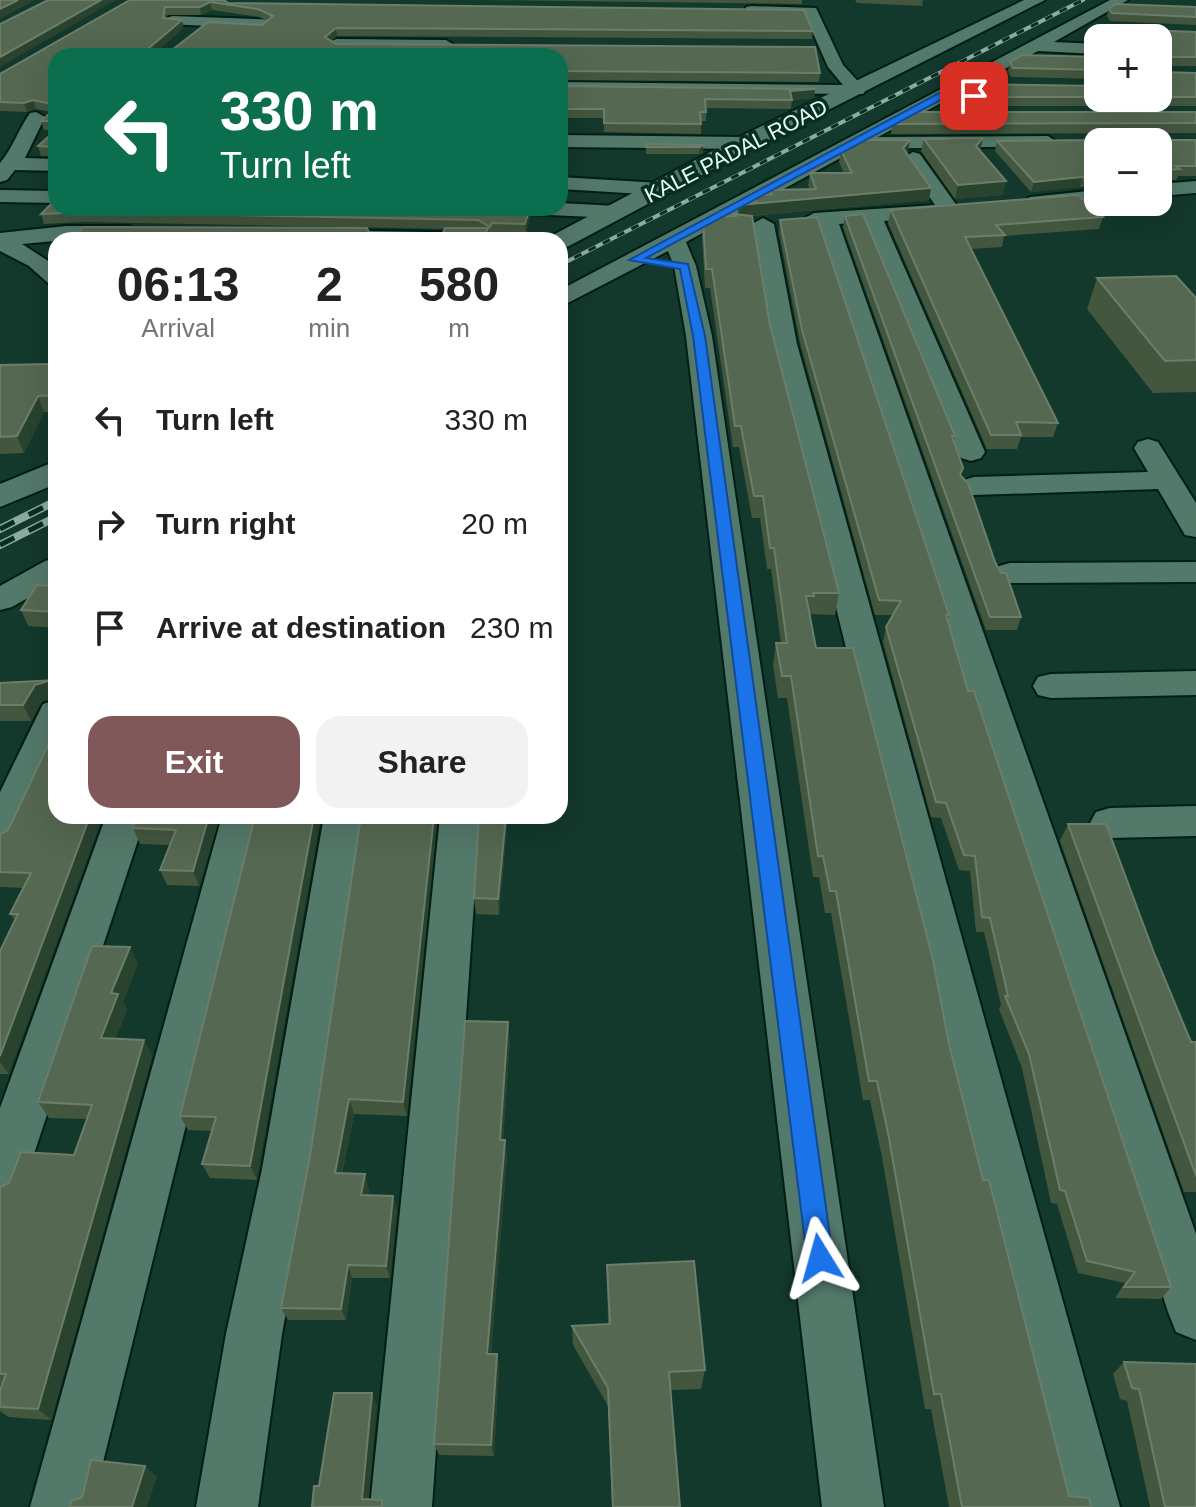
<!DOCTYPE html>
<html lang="en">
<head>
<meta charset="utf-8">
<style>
  :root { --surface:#fff; --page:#f2f2f2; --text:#222; --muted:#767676; --accent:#80585a }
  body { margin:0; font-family:Helvetica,sans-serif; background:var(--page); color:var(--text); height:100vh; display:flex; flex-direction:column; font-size:30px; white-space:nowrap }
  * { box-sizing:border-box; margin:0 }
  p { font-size:26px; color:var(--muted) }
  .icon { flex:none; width:44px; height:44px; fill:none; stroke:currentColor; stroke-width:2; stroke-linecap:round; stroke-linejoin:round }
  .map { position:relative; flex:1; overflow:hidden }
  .details { position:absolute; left:48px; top:232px; width:520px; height:592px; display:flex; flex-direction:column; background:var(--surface); border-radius:24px; box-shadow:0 8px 32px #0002 }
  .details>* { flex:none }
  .guide { position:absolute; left:48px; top:48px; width:520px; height:168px; border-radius:24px; box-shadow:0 8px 32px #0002; background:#0b6e4f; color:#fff; overflow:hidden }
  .buttons { position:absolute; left:1084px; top:24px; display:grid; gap:16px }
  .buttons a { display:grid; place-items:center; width:88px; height:88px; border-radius:16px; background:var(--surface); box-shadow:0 8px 32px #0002; font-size:40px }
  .pin { position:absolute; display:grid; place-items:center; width:68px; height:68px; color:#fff; margin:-34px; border-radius:16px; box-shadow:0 4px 12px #0006 }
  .me { position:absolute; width:88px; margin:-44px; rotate:352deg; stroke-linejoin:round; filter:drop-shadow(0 0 6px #0008) }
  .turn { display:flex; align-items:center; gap:28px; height:168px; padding:0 40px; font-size:36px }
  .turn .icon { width:104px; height:104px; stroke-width:2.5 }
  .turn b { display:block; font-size:56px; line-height:68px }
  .eta { display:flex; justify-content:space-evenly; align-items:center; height:136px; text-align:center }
  .eta b { font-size:48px; font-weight:800; line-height:56px }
  .button { display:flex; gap:16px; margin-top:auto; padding:16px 40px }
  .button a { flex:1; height:92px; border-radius:24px; background:var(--accent); color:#fff; font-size:32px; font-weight:800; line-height:92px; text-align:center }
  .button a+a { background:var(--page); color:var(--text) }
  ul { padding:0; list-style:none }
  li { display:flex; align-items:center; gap:24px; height:104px; padding:0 40px }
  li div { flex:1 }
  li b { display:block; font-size:30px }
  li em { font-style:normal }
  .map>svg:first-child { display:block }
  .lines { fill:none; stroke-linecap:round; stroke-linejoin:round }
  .minor-casing { stroke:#021e15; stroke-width:4 }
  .tertiary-casing { stroke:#021e15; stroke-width:4 }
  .minor { fill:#53796a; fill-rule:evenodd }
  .tertiary { fill:#53796a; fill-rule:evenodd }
  .rail-far1-casing { stroke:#8faaa0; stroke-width:4 }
  .rail-casing { stroke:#8faaa0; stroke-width:8 }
  .rail-far1 { stroke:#072e22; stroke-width:3; stroke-dasharray:8; stroke-linecap:butt }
  .rail { stroke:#072e22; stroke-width:5; stroke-dasharray:16; stroke-linecap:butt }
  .wall { fill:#43563e; fill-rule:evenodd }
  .shaded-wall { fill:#29432f }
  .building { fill:#556851; stroke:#6b7e6a; stroke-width:2; fill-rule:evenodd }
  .route { fill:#1a73e8; stroke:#114b97; stroke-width:2 }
  .labels { text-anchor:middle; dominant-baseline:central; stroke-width:7; stroke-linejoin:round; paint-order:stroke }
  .far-street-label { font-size:22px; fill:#e5f9f0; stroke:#072e22 }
</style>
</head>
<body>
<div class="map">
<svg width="1196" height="1507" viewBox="0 0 1196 1507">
  <rect width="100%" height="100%" fill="#13382c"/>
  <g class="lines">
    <defs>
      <g id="minor">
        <path d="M1110,0H1128L1054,42L1098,44V54L1038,51L878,137L1048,136L1057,142L1055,146L857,149L686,242L696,266L712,336L884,1507H822L686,336L674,266L668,251L560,307V290Z"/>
        <path d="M751,6L816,8L843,65L866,90L863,94L560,92V82L843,85L828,67L805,15L746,13V7Z"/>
        <path d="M172,16L312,21L320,26L312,31L167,24V18Z"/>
        <path d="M337,39L446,40L454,45L446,50L331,47V41Z"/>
        <path d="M36,112L45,117L25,158L56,159V171L15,170L7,180L0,182V163C13,148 18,130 30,113Z"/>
        <path d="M560,135L745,137L754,143L745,149L560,147Z"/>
        <path d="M913,152L920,154L960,210L949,216L884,221L985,452L981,458L971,461L961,458L957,452L863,222L839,224L1196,1234V1340L1176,1332L1168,1312L818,225L806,224L803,219L814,213L935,205L903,158Z"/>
        <path d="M560,177L660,183L670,189L660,195L560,189Z"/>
        <path d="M1196,181V193L1158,196V184Z"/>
        <path d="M0,190L56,191V203L0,202Z"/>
        <path d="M1098,190V202L1030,209L1020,203L1030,197Z"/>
        <path d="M560,203L617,206L628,212L617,218L525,214L514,208H560Z"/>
        <path d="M763,218L774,224L797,344L1120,1507H1058L771,344L752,224Z"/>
        <path d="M66,226H129L140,233L129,240H66L22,244L56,266V285L48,283L29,266L0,251V233Z"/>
        <path d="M322,230L479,233L490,240H313L311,237L314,232Z"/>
        <path d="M1148,439L1158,442L1196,503V537L1185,535L1158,489L974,495L964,492L959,486L964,480L974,477L1148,472L1134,448L1138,442Z"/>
        <path d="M56,558V582L12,607L0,610V586L45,561Z"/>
        <path d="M1196,562V582L1010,583L999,580L994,573L999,566L1010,563Z"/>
        <path d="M1196,671V695L1051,698L1038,695L1033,686L1038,677L1051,674Z"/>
        <path d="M56,700V754L14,845L0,850V792L43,704Z"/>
        <path d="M1196,806V836L1110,838L1096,834L1090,823L1096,812L1110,808Z"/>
        <path d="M106,816H146L26,1178L18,1196L0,1203V1108Z"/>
        <path d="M222,816H262L92,1507H30Z"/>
        <path d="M324,816H364L312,1169L282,1334L258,1507H196L226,1334L262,1169Z"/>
        <path d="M440,816H480L432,1507H370Z"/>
      </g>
      <g id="tertiary">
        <path d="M1024,0H1045L753,148L569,246L560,249V240H548L551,236L737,138Z"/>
        <path d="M56,461V484L0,507V484Z"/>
      </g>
    </defs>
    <use href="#minor" class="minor-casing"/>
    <use href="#tertiary" class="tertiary-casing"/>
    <use href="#minor" class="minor"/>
    <use href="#tertiary" class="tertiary"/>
    <defs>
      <path id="rail-far1" d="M560,265L1083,0"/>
      <g id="rail">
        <path d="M0,529L56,501"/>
        <path d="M0,545L56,517"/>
      </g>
    </defs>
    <use href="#rail-far1" class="rail-far1-casing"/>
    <use href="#rail" class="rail-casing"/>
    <use href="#rail-far1" class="rail-far1"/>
    <use href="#rail" class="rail"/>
  </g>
  <g class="wall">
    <path d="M130,0H225L228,3L804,10L813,31L812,39L337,36L331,41L336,44L815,47L820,73L819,82L560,80V56H56V130H44L41,121L51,112L36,109L27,112L0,111V74ZM212,10L259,17L268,21L262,25L208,22L172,50L157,51L183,28L182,20L166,19L167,15H201Z"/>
    <path d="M478,0H802V4Z"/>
    <path d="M855,0H923L922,6L857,3Z"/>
    <path d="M1196,7V25L1110,21L1107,16L1109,8Z"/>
    <path d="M1122,29L1196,32V66H1158V38H1122L1120,37Z"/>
    <path d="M1098,57V79L1011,77L1008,71L1010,62Z"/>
    <path d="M1158,69L1161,72L1196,73V106H943L944,97L954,94V91L973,87L974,84L1098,86V98H1158Z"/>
    <path d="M560,86L814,98L792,100L791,109L706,108V121H701V134L604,132V118H560Z"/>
    <path d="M1196,112V133L891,134L892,124Z"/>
    <path d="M56,130V156H41L38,146Z"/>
    <path d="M983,138L980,150L1006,181L1003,195L955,199L921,151L924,139Z"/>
    <path d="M1161,140H1196V176H1178L1176,180L1158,181V142H1098V187H1080L1031,192L995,151L997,141Z"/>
    <path d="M646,144L703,145V153L699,154H646Z"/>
    <path d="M841,150L908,152L906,153L931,188L929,200L752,216L770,325L839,593L835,615L811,614L810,618L816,648L949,1044L983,1180L1069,1496L1091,1507H949L931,1409H925L882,1157L870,1100H863L831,913H825L819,877H813L787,698H778L773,665L776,643H781L771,569H767L760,518H752L739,447H733L710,288H705L702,237L703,218L734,216V214H738L739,205L755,201V196L770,194V190L810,189L808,186L810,173H844L839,162Z"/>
    <path d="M56,199L530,217L526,234L493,233L491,237L488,235L489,240L445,229L83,222L44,224L41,214Z"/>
    <path d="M891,210L1103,217L1099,229L1004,236L1002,247L971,249L1058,423L1053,437H1021L1017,449H987L888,223Z"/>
    <path d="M845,216L955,436L954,442L961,476L995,562L1021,617L1017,630H986L843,227Z"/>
    <path d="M780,220L949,615L948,620L968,691L1171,1287L1161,1299L1115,1298L1125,1283L1078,1273L1057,1204L1051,1203L1022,1068L999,1009L1001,1005L984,932H976L970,871L959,870L941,818L931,817L883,642L886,627L893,615H875L800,343L779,232Z"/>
    <path d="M78,233L373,240H81Z"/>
    <path d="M1097,278L1196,298V392L1153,393L1087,309Z"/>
    <path d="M56,364V412H44L24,453L0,454V365Z"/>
    <path d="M56,586V628L28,626L21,610Z"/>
    <path d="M56,680V816L9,1074H0V951L15,921L10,914L23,888L0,887V834L8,830L51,739L54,712L52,706V698L42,701L31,721H0V683Z"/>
    <path d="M137,816H220L199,886L167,885L160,870L170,845L140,844L133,828Z"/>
    <path d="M255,816L257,1180L210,1178L202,1164L212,1131L188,1130L180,1116Z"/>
    <path d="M361,816L407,1116L354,1114L342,1174L369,1188L368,1196L397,1209L390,1278H352L346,1320H288L281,1308L310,1156Z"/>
    <path d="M479,816H508L499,915L476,914L474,898Z"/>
    <path d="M1068,824L1154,953L1191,1042H1196V1192H1184L1060,841Z"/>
    <path d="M138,963L123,1002L127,1010L115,1039L144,1040L152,1056L51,1420L8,1417L0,1411V1390L2,1385H0V1187L74,1155L87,1119L49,1118L38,1102Z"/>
    <path d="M510,1039L503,1140H505L507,1156L491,1354H497L499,1367L494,1456L439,1455L434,1444Z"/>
    <path d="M607,1265L705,1370L701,1389L670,1390L680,1507H612L608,1406L573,1345L572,1326L608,1324Z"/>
    <path d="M1124,1362L1196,1364V1507H1150L1127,1401L1120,1399L1113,1374Z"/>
  </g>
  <g class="shaded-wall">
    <path d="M18,0H35L0,19V9Z"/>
    <path d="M101,0H116L0,67V57Z"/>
    <path d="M210,2L212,10L201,15L200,7Z"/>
    <path d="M182,20L183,28L151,56L149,48Z"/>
    <path d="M336,28L337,36L326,45L325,37Z"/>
    <path d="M815,89L814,98L789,100L790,91Z"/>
    <path d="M33,100L36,109L27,112L24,103Z"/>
    <path d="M983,138L980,151L976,146Z"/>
    <path d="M910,140L908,152L901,160L903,148Z"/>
    <path d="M703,145V153L699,154L700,147Z"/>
    <path d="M1082,177L1080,187L1031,192L1034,182Z"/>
    <path d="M1006,181L1003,195L955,199L958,185Z"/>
    <path d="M931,188L929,200L738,217L739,205Z"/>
    <path d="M530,208V217L526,234L525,224Z"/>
    <path d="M488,228L489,240H483Z"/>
    <path d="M38,396L44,412L24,453L17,436Z"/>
    <path d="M48,681L55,697L42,701L31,721L23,705L35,685Z"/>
    <path d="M90,816H103L9,1074L0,1062V1056Z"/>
    <path d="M209,816H220L199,886L193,871Z"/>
    <path d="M314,816H321L257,1180L250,1166Z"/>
    <path d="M434,816H438L407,1116L403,1102Z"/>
    <path d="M506,816H508V819L499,915L498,899Z"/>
    <path d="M130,947L138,963L123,1002L127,1010L110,1054L101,1038L111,993Z"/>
    <path d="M508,1022L510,1039L502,1156L500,1140Z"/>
    <path d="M144,1040L152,1056L51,1420L38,1409Z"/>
    <path d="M349,1099L354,1114L339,1187L335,1173Z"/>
    <path d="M505,1140L507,1156L490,1367L487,1354Z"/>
    <path d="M365,1174L369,1188L366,1209L361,1195Z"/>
    <path d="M393,1196L397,1209L390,1278L386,1266Z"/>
    <path d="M348,1265L352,1278L346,1320L341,1309Z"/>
    <path d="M497,1354L499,1367L494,1456L491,1445Z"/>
    <path d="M372,1393L377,1406L368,1507L362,1499Z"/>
    <path d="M145,1466L157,1477L147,1507H132Z"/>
  </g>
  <g class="building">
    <path d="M0,0H18L0,9Z"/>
    <path d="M48,0H101L0,57V24Z"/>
    <path d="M130,0H224L228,3L804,10L813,31L336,28L325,37L336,44L815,47L820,73L560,71V56H56V105L33,100L24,103L0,102V74ZM210,2L258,9L273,16L262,25L208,22L172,50L152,51L149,48L182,20L163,18L165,7H200Z"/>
    <path d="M1116,4L1196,7V17L1112,13L1109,8Z"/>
    <path d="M1122,29L1196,32V57H1159L1158,66V38H1143Z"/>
    <path d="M1022,55L1098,57V70L1013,68L1010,62Z"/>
    <path d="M1158,69L1161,72L1196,73V97H1158Z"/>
    <path d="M974,84L1098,86V97H944L955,93L954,91L961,87L978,88Z"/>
    <path d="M560,86L815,89L790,91L792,100L705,99L706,112H700L701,124L604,123V109H560Z"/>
    <path d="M56,108V121H41Z"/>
    <path d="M913,112H1196V123L892,124Z"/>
    <path d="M56,130V153L53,147L38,146Z"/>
    <path d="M1104,135H1158L1161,140H1196V166H1176L1180,169L1158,171V142H1098V177H1082L1034,182L997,141L1101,140Z"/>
    <path d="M983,138L976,146L1006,181L958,185L924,139Z"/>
    <path d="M860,140H910L903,148L931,188L739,205L743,202L756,201L755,196L772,194L770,190L816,189L810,173H852L841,150Z"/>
    <path d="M646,144L703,145L700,147H646Z"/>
    <path d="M1078,195L1103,217L996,225L1005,235L965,237L1058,423L1016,422L1021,435H991L891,210Z"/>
    <path d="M56,199V208H530L525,224L492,223L490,227L478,220L80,212L41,214Z"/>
    <path d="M734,214L752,216L770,325L839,593H813L814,596H806L816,648H853L933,960L949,1044L983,1180H989L1069,1496L1089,1498L1091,1507H962L941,1394H934L889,1138L877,1081H869L836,891H830L823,856H818L791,676H782L776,643H787L774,548H770L763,496H754L741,426H735L712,269H706L703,218L736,216Z"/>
    <path d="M863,214L955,436H952L963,468L960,475L968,483L995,562L1001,573H1006L1021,617H990L845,216Z"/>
    <path d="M817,217L949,615H946L968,691H974L1171,1287H1124L1135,1272L1087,1261L1065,1191L1060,1190L1029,1054L1005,996H1008L990,918L982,917L975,856L964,855L946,803L936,802L886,627L901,601L879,600L802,330L780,220Z"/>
    <path d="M83,227L367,228L373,240H84L83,238L88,233H78Z"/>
    <path d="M445,228H488L483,240H440Z"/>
    <path d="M1176,276L1196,298V360L1165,361L1097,278Z"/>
    <path d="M50,364H56V395L38,396L17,436L0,437V365Z"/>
    <path d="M37,585L56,586V612L21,610Z"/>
    <path d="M56,680V706H52V684L48,681L35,685L23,705H0V683Z"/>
    <path d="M56,709V816H90L0,1056V951L18,914H10L31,873L0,872V834L8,830L51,739L52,718Z"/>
    <path d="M137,816H209L193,871L160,870L176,830L133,828Z"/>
    <path d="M255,816H314L250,1166L202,1164L216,1117L180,1116Z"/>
    <path d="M361,816H434L403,1102L349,1099L335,1173L365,1174L361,1195L393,1196L386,1266L348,1265L341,1309L281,1308L310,1156Z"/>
    <path d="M479,816H506L498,899L474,898Z"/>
    <path d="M1068,824H1106L1154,953L1191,1042H1196V1176Z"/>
    <path d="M92,946L130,947L111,993L118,994L101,1038L144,1040L38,1409L0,1407V1390L6,1374H0V1187L9,1183L21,1152L74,1155L92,1105L38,1102Z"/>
    <path d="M465,1021L508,1022L500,1140H505L487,1354H497L491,1445L434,1444Z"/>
    <path d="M694,1261L705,1370L669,1372L680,1507H613L608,1388L572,1326L610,1324L607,1265Z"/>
    <path d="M1124,1362L1196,1364V1507H1165L1139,1389L1132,1388Z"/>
    <path d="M334,1393H372L362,1499L382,1500V1507H312L314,1486H319Z"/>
    <path d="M91,1460L145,1466L132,1507H69L72,1500L82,1498Z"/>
  </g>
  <path class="route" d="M939,93L978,96L944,98L646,258L688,264L705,336L833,1258L829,1267L820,1271L811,1267L807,1258L693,336L680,269L629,260Z"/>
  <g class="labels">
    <g class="far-street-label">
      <text transform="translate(736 151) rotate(-27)">KALE PADAL ROAD</text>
    </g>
  </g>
</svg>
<div class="buttons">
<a>+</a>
<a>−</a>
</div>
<div class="pin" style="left:974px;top:96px;background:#d93025"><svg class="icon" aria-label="arrive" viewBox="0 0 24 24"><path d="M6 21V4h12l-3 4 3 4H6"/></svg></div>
<svg class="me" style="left:820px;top:1258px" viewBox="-20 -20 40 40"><path d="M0-17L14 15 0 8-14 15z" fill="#1a73e8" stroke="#fff" stroke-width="4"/></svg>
<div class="guide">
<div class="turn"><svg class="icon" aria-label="left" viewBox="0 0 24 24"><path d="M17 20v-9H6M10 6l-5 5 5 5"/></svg><div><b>330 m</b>Turn left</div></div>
</div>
<section class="details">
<div class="eta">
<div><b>06:13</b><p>Arrival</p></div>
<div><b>2</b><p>min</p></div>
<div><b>580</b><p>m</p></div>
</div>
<ul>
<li><svg class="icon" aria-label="left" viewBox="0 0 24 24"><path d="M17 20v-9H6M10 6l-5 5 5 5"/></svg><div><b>Turn left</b></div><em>330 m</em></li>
<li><svg class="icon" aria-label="right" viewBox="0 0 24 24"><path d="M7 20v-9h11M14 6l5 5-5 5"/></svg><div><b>Turn right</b></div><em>20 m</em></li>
<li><svg class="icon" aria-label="arrive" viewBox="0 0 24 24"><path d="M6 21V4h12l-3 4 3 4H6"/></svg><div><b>Arrive at destination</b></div><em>230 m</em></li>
</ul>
<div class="button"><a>Exit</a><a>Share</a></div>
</section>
</div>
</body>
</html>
